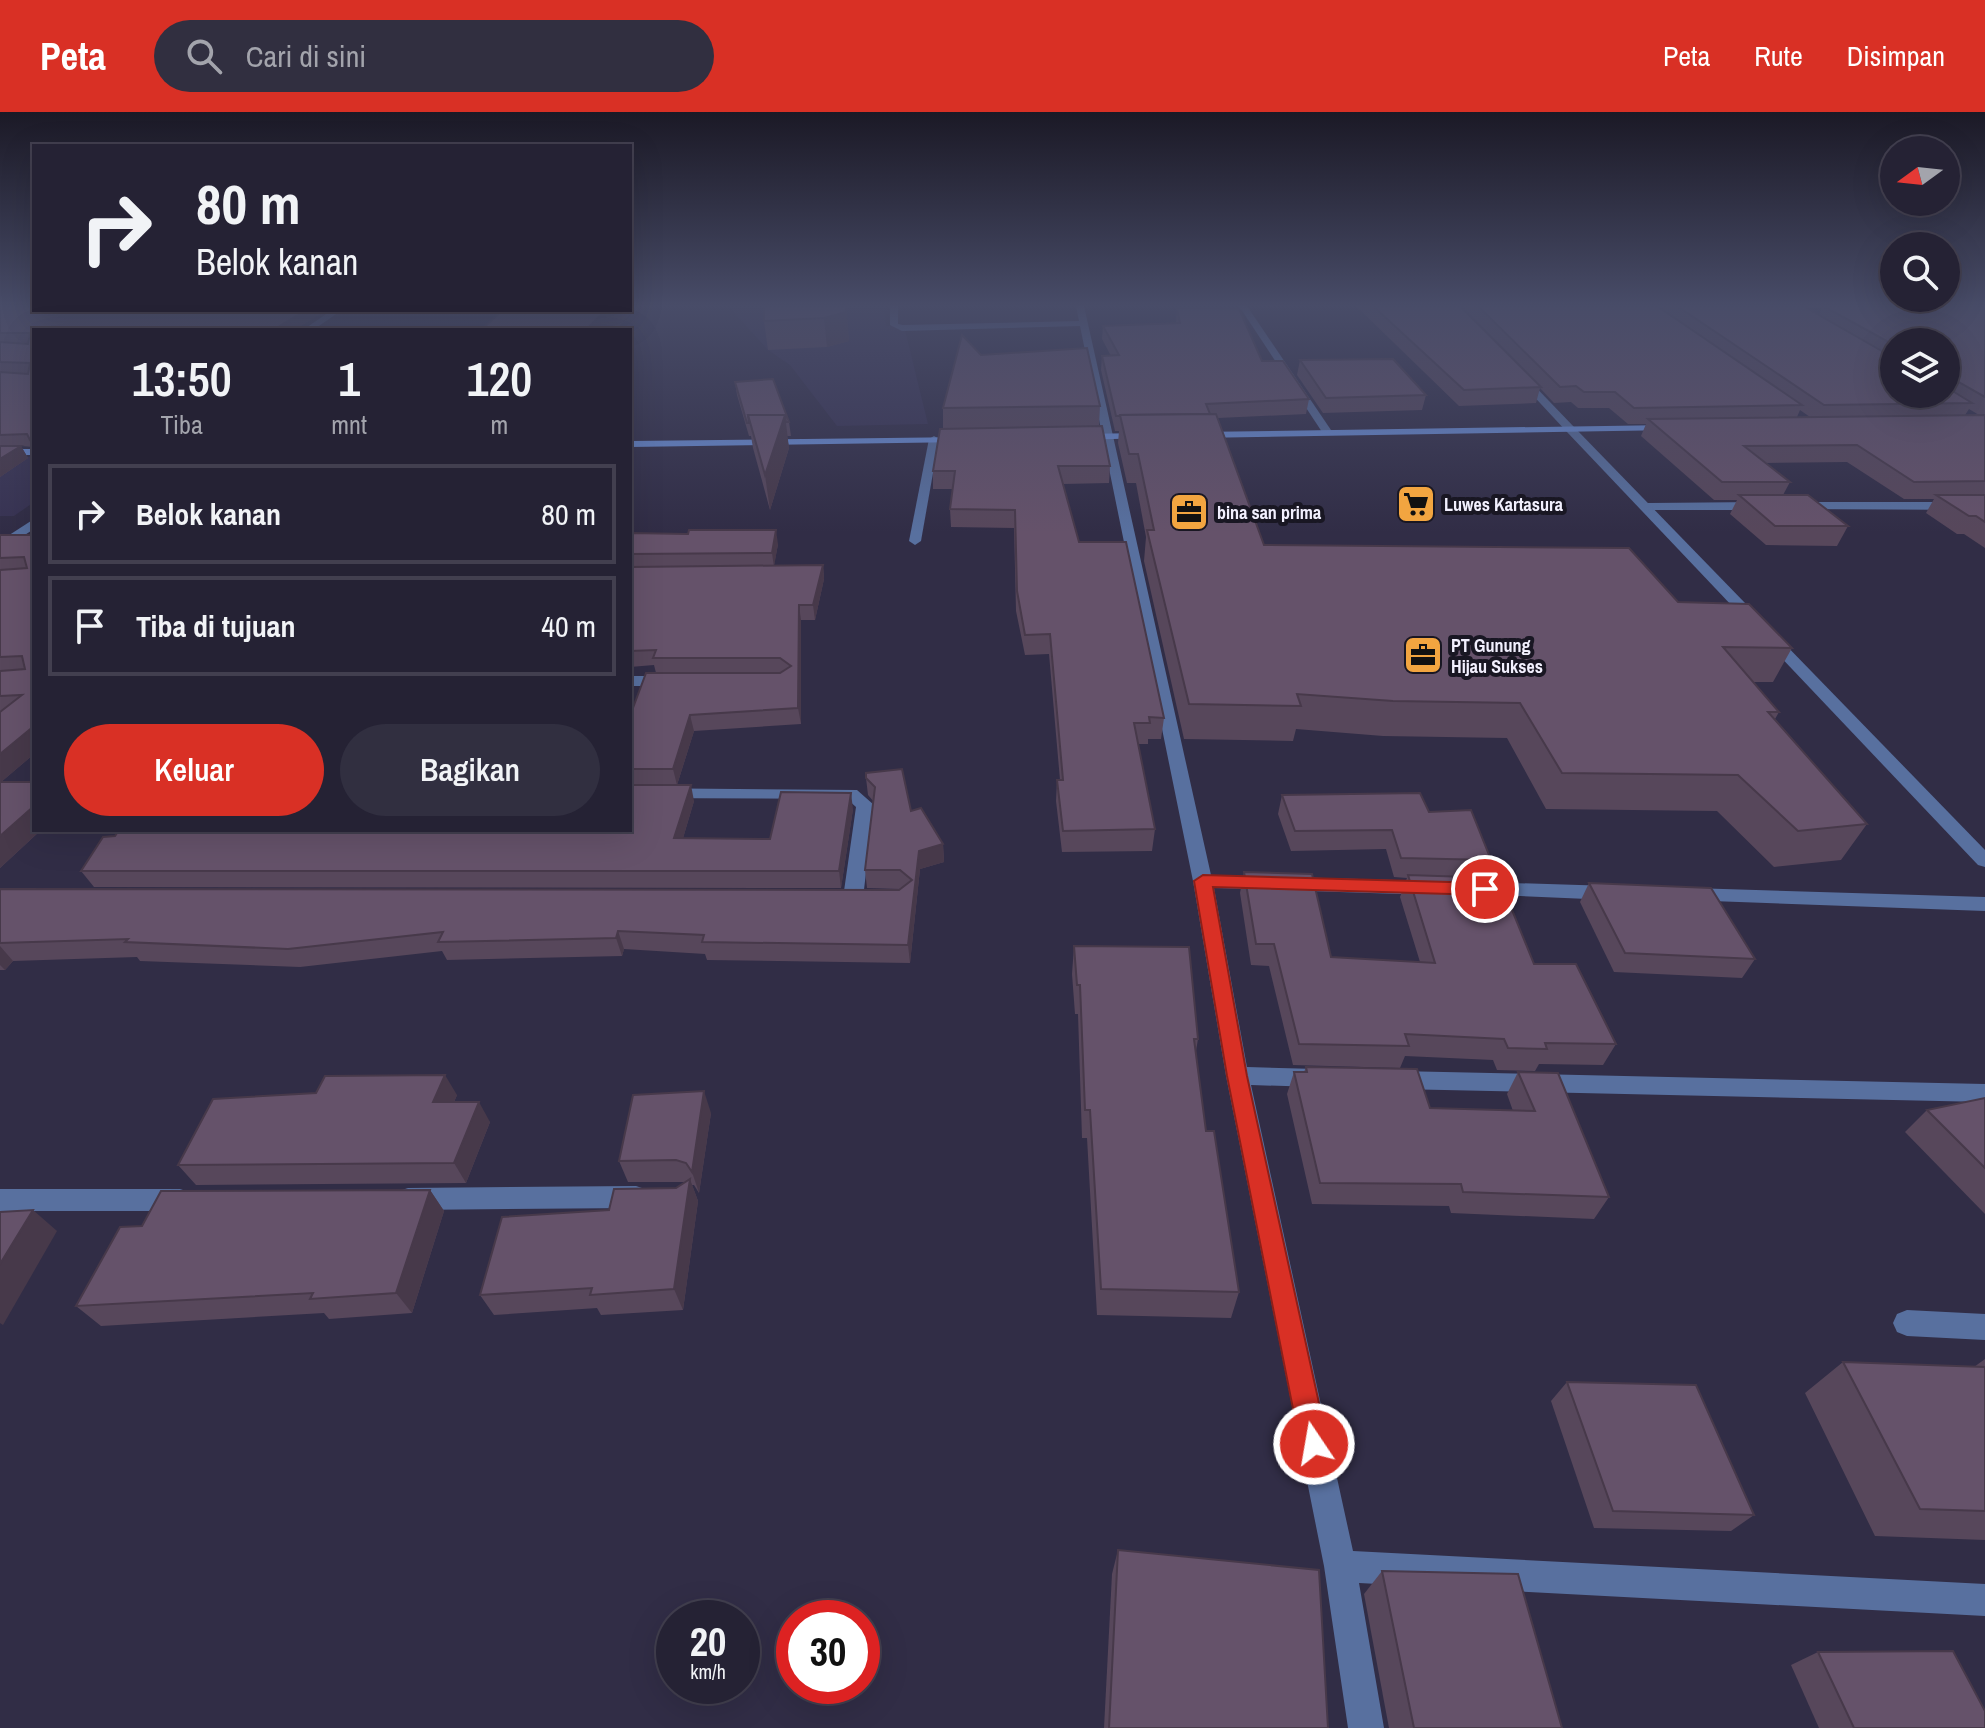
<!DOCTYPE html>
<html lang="id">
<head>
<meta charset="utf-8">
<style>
  :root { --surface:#252234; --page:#312f40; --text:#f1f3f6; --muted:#a3a4ac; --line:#423f4f; --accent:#d93025 }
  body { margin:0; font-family:"Archivo Narrow",sans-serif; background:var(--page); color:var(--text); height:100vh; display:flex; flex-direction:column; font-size:30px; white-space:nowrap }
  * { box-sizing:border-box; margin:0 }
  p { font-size:26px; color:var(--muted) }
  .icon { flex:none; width:44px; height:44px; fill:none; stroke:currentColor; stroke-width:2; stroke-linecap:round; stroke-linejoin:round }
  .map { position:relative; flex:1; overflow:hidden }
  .panel { position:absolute; left:32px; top:216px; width:600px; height:504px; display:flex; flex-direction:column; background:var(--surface); border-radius:0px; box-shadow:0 8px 32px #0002,0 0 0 2px var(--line) }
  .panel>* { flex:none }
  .hud { position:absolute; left:32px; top:32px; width:600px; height:168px; border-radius:0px; box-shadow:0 8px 32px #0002,0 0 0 2px var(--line); background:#252234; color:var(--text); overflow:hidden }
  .needle { width:52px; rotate:255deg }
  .buttons { position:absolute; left:1880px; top:24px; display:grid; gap:16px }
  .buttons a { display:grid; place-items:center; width:80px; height:80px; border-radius:50%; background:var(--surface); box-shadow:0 8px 32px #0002,0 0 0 2px var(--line); font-size:40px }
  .speed { position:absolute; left:656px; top:1488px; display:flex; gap:16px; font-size:40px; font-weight:700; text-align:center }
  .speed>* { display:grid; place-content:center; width:104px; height:104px; border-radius:50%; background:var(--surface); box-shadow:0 8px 32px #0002,0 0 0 2px var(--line); line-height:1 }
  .speed small { font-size:20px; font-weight:400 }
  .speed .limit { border:12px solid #d22; background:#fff; color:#111 }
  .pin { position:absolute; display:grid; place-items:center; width:68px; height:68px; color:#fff; margin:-34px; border:4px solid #fff; border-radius:50%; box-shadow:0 2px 8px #0007 }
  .me { position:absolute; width:88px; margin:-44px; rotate:348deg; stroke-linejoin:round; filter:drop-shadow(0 0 6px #0008) }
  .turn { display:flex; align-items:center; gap:28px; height:168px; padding:0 32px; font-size:36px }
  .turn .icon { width:104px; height:104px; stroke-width:2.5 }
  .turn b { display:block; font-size:56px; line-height:68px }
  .eta { display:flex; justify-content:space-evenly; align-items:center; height:136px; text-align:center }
  .eta b { font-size:48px; font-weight:600; line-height:56px }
  .cta { display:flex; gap:16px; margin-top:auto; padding:16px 32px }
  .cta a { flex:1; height:92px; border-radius:48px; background:var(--accent); color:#fff; font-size:32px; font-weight:600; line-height:92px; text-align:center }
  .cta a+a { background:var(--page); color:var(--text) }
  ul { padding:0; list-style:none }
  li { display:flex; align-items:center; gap:24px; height:100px; margin:0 16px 12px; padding:0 16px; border:4px solid var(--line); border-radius:0px }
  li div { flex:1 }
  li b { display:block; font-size:30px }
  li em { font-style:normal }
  header { display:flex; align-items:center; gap:48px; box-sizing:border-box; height:112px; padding:0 40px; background:var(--accent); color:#fff }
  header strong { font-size:38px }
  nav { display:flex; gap:44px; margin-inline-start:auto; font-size:28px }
  .search { width:560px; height:72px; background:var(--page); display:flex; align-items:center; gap:20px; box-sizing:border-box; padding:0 28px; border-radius:44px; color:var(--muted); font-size:30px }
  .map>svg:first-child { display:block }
  .built { fill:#383353 }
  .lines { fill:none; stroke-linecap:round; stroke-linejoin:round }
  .minor { fill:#58709f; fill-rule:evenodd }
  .tertiary { fill:#58709f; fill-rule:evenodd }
  .secondary { fill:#6c92dd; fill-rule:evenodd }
  .wall { fill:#57475b; fill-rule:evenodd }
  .shaded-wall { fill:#47394a }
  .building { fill:#65526a; stroke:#47394a; stroke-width:2 }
  .route { fill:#d93025; stroke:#8d1f18; stroke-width:2 }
  .labels { text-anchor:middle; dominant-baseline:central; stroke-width:8; stroke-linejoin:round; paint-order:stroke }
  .far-poi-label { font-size:18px; font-weight:bold; fill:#f2f0fe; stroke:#191723; text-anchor:start }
</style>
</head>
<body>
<header>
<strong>Peta</strong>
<div class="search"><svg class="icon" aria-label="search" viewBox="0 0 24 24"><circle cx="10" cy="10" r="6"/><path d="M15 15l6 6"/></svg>Cari di sini</div>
<nav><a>Peta</a><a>Rute</a><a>Disimpan</a></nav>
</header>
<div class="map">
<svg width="1985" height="1616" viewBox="0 0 1985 1616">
  <rect width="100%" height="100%" fill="#312d46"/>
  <g class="built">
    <path d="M728,194H884L886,214H904L928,312L837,314L790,253L768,238Z"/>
    <path d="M0,345H34V390L14,404H0Z"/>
  </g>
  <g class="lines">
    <g class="minor">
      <path d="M890,194H898V212L903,213L1079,209L1076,194H1084L1211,763L1431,769L1441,776L1431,783L1214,776L1247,955L1317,957L1325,960L1328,966L1325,972L1317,975L1251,973L1353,1439L1985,1472V1504L1359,1471L1384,1616H1348L1324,1454L1226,964L1193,769L1080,214L902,219L890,213Z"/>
      <path d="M1239,194H1247L1333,321L1332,323H1324Z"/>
      <path d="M332,198H342L313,218H303Z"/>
      <path d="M1516,261H1522L1575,316V320H1567L1516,265Z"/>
      <path d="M934,324L939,327L921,429L915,433L909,429L929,327Z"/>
      <path d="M1796,390H1985V398L1792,397V391Z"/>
      <path d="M1648,391L1760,390L1766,394L1760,398H1644V392Z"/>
      <path d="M34,407V417L0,439V429Z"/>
      <path d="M630,564H670L678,569L670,574H630Z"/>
      <path d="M630,676L857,678L874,693L863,786L853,793L843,786L856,695L847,687L630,686Z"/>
      <path d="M1479,770L1611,774L1621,781L1611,788L1472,782L1469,777L1472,772Z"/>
      <path d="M1691,776L1985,785V799L1684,788L1681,783L1684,778Z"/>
      <path d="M1397,959L1985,972V990L1397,977L1389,975L1385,968L1389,961Z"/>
      <path d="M636,1074L645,1077L649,1085L645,1093L636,1096L408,1098L399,1095L395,1087L399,1079L408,1076Z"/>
      <path d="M0,1077H180L189,1080L193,1088L189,1096L180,1099H0Z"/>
      <path d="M1907,1198L1985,1202V1228L1907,1224L1897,1220L1893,1211L1897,1202Z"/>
    </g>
    <path class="tertiary" d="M1567,316H1575L1985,738V755L1978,753L1567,320Z"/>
    <g class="secondary">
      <path d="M1669,313L1674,316L1673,318L1197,326L1192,323L1197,320Z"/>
      <path d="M1145,321L1150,324L1149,326L1077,328L1072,325L1077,322Z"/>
      <path d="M969,325V329L965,330L630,335V329Z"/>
      <rect x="0" y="337" width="34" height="6"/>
    </g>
  </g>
  <g class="wall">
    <path d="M0,194L326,198L294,218H34V335L21,334L28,346L0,365Z"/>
    <path d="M846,194L849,229L827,235L768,238L764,209Z"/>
    <path d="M1356,194H1985V436L1964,422H1957L1926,401L1934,387H1904L1847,350L1765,351L1790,370L1783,383L1848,414L1837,434L1766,433L1730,402L1737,388H1714L1641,324L1646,312H1628L1609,296H1578L1571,290L1554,291L1540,276L1536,291L1459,294ZM1807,196H1822L1819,203ZM1894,230H1946V282H1894ZM1969,297L1979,303H1965ZM1800,298L1810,305H1797Z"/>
    <path d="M1177,196L1262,249L1309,287L1306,302L1218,306L1264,433L1678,490L1792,536L1773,570H1753L1779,600L1775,607L1867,712L1841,748L1774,755L1717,699L1546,697L1507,626L1383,624L1296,617L1293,629L1184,627L1144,449L1146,425L1136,371H1127L1118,331L1119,319H1115L1101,258L1102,244H1111L1102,227L1103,214L1176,211Z"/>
    <path d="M981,243L1100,294L1099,314L1110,354L1109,371L1063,372L1079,430L1164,606L1161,627H1148V632H1138L1155,717L1152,739L1062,740L1056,689L1057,668H1060L1049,542L1025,543L1016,499L1014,416L951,415L950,397L953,377H933V359L943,316V296Z"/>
    <path d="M1300,248L1426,283L1422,298L1323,301L1297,263Z"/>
    <path d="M735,270L789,310L791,324H787L789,336L770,398L753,336L751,324H749L737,283Z"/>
    <path d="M630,421L778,432L774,453H823L824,467L815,508H801V612L694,619L677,673L694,689L683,726L770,727L853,697L841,776L94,775L81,759L630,718V604L656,561L654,553L630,555Z"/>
    <path d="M0,423H34V642L1,670L34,718H41L0,756Z"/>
    <path d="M866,666L911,699L943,732L944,750L920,757L910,851L707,848L705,842L624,837L622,844L447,848L442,839L300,855L140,849L137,845L13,849L5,858H0V777L899,778L900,777L867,776L865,758L874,690L868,683Z"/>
    <path d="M1282,683L1429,700L1491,748L1484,765L1534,852L1616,932L1603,953L1539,952L1535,959L1497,958L1493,948L1405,944L1400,956L1293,953L1269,854L1251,853L1240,781L1244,760L1331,845L1420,850L1400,785L1407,766L1394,765L1386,737L1291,739L1278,702Z"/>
    <path d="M1589,771L1755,847L1742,866L1614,860L1580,790Z"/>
    <path d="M1074,834L1198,927L1196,939L1206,1019L1239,1180L1231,1206L1097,1203L1087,1026H1082L1078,902H1075L1072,862Z"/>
    <path d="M1306,955L1430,996L1513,999L1507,982L1518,960L1609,1085L1594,1107L1451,1101L1449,1094L1312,1092L1287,982L1294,960H1304Z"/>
    <path d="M457,983L454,990L490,1010L466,1071L196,1073L178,1053Z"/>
    <path d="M1985,986V1102L1905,1020L1927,998Z"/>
    <path d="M711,1001L699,1081L694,1073H692L698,1089L683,1198L601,1203L597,1196L494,1203L480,1183L609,1098L676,1076L686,1070H628L619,1049Z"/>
    <path d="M430,1078L444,1099L412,1201L329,1207L324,1201L101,1214L76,1194L142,1114Z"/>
    <path d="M1985,1247V1428L1875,1424L1805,1281L1843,1250L1974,1255Z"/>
    <path d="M1567,1270L1754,1403L1731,1419L1594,1416L1551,1289Z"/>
    <path d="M1118,1438L1328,1616H1104L1112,1462Z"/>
    <path d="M1382,1459L1562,1616H1389L1364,1482Z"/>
    <path d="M1818,1540L1985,1616H1819L1791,1553Z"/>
  </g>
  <g class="shaded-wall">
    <path d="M630,194H637L616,218H586L605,198H630Z"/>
    <path d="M846,194L849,229L827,235L824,206Z"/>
    <path d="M306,198H326L294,218H273Z"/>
    <path d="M785,303L789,336L770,398L765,363Z"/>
    <path d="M21,334L28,346L0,365V347Z"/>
    <path d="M776,418L778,432L774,455L772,441Z"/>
    <path d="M823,453L824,467L815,508L813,493Z"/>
    <path d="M799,493L801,508V612L798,596Z"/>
    <path d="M690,603L694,619L677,673L673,657Z"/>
    <path d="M34,614V642L0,671V642Z"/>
    <path d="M691,673L694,689L678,743L674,726Z"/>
    <path d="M851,681L853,697L841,776L839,759Z"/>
    <path d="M34,694V718H41L0,756V724Z"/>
    <path d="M943,732L944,750L920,757L910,851L908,833L919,739Z"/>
    <path d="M618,819L624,837L622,844L616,826Z"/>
    <path d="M0,834L13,849L5,858L0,853Z"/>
    <path d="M445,963L457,983L445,1010L433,990Z"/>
    <path d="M704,979L711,1001L699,1081L692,1060Z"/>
    <path d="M479,990L490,1010L466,1071L454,1051Z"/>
    <path d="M690,1067L698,1089L683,1198L674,1177Z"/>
    <path d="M430,1078L444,1099L412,1201L396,1181Z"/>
    <path d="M33,1098L57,1119L3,1213L0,1211V1152Z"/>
  </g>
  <g class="building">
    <path d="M0,194H34V198H306L273,218H34V325L30,328L27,322L0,323V260L28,262L30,251L0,250V230L28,232L30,221H0Z"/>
    <path d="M764,194H846V200L824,206L764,209Z"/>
    <path d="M1373,194H1460L1541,275L1464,278Z"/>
    <path d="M1478,194H1657L1802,293L1634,296L1615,280H1584L1576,274L1560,275Z"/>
    <path d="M1677,194H1803L1894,246V282H1946V275L1972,291L1824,293Z"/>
    <path d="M1823,194H1985V285L1948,264H1946V230H1894V233Z"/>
    <path d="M1177,196L1239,197L1262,249H1283L1309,287L1206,292L1210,302L1120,303V304H1116L1102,244L1119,243L1103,214L1180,211Z"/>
    <path d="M503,198H605L586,218H481Z"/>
    <path d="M962,223L981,243L1087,236L1100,294L943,296Z"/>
    <path d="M1393,247L1426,283L1326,286L1300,248Z"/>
    <path d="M773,267L789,310H786L785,303H748L749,311H747L735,270Z"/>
    <path d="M1216,302L1264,433L1629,436L1678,490L1749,492L1792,536L1723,535L1779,600H1768L1867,712L1798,719L1738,663L1562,661L1520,591L1393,589L1297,582L1301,594L1189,592L1147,418H1154L1138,342H1129L1120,303Z"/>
    <path d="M748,303H785L765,363Z"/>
    <path d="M1985,303V369L1914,370L1857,333L1744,334L1790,370H1722L1648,307Z"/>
    <path d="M1102,314L1110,354H1058L1079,430H1126L1164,606L1149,605L1150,611H1134L1155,717L1063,719L1057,668H1063L1050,522L1025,523L1017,479L1015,398L950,397L955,359H933L940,317Z"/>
    <path d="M0,334H21L0,347Z"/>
    <path d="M1739,383H1808L1848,414H1775Z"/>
    <path d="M1936,383H1985V410L1976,404H1969Z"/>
    <path d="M689,418H776L772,441L630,442V421L688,422Z"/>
    <path d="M0,423H34V614L0,642V600L22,583L0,584V559L25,557L22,544L0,545V458L27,456L24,445L0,446Z"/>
    <path d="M823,453L813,493H799L798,596L690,603L673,657H630V604L646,561H780L791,554L780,546H653L656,538L630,539V455Z"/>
    <path d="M902,657L911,699L921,696L943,732L919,739L908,833L702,830L704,823L618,819L616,826L438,830L443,820L288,837L125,830L128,827L0,831V777L899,778L912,768L900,758H865L875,675L866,666V661Z"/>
    <path d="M0,670H34V694L0,724Z"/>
    <path d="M630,673H691L674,726L770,727L781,680L851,681L839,759H81L103,725L115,724L119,718H630Z"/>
    <path d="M1420,681L1429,700L1471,698L1491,748L1401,746L1392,718L1295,719L1282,683Z"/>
    <path d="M1244,760L1312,762L1331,845L1435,851L1408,763L1499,766L1534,852H1576L1616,932L1545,931L1547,937L1508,936L1504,927L1405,922L1409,934L1299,932L1274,832H1256Z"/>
    <path d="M1589,771L1711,776L1755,847L1625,841Z"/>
    <path d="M1074,834L1189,835L1198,927H1194L1206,1019H1214L1239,1180L1101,1177L1090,998H1085L1080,873H1077Z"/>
    <path d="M1306,955L1417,957L1430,996L1535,999L1518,960L1558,961L1609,1085L1463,1080L1461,1072L1320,1071L1294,960H1307Z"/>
    <path d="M445,963L433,990H479L454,1051L178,1053L213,987L316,981L325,964Z"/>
    <path d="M704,979L692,1060L686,1051L676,1048L619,1049L633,983Z"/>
    <path d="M1985,986V1056L1927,998Z"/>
    <path d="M690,1067L674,1177L590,1183L592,1176L480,1183L502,1105L609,1098L614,1077L676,1076Z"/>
    <path d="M430,1078L396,1181L310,1187L313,1181L76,1194L120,1115L142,1114L161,1079Z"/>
    <path d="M33,1098L0,1152V1100Z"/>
    <path d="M1843,1250L1985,1255V1399L1920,1397Z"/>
    <path d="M1567,1270L1696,1273L1754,1403L1613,1399Z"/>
    <path d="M1118,1438L1319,1458L1328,1616H1109Z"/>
    <path d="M1382,1459L1518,1462L1562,1616H1414Z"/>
    <path d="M1953,1539L1985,1599V1616H1854L1818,1540Z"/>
  </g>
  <linearGradient id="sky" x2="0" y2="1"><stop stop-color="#1b1926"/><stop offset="0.46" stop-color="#484c68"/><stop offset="1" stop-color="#484c68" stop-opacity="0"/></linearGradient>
  <rect width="1985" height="420" fill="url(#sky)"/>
  <path class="route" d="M1203,763L1485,771L1493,777L1485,783L1213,775L1247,964L1328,1332L1324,1342L1314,1346L1304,1342L1300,1332L1227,964L1194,769Z"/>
  <defs>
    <symbol id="supermarket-square" viewBox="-11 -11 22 22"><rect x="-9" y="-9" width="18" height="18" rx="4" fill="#f2a540" stroke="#191723"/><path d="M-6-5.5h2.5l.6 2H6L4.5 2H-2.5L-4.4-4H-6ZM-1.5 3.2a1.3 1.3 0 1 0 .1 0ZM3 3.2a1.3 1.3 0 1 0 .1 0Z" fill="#111"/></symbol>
    <symbol id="office-square" viewBox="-11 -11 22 22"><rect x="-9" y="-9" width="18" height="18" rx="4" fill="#f2a540" stroke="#191723"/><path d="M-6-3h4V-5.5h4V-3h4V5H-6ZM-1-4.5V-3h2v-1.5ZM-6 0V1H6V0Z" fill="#111"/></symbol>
  </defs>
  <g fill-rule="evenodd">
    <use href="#supermarket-square" x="1394" y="370" width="44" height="44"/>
    <use href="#office-square" x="1167" y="378" width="44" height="44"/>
    <use href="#office-square" x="1401" y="521" width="44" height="44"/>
  </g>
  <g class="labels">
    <g class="far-poi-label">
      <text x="1444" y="392">Luwes Kartasura</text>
      <text x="1217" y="400">bina san prima</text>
      <text x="1451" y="533">PT Gunung<tspan x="1451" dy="21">Hijau Sukses</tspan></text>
    </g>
  </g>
</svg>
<div class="buttons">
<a><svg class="needle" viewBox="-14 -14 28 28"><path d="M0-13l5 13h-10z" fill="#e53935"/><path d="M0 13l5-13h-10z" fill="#a3a4ac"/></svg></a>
<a><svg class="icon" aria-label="search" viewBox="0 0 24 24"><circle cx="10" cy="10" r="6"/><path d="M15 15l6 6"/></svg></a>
<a><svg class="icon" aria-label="layers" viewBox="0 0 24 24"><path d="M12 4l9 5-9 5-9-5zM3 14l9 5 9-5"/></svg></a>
</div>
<div class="speed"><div>20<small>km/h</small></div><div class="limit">30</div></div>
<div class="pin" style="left:1485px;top:777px;background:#d93025"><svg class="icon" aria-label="arrive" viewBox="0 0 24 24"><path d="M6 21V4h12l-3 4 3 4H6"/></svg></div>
<svg class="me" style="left:1314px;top:1332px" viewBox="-20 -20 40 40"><circle r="17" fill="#d93025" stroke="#fff" stroke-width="3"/><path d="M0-11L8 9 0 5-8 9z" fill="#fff"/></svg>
<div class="hud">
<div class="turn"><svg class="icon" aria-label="right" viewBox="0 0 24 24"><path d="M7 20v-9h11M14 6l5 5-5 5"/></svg><div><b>80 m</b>Belok kanan</div></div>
</div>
<section class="panel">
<div class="eta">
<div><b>13:50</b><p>Tiba</p></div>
<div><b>1</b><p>mnt</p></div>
<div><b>120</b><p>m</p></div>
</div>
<ul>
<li><svg class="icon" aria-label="right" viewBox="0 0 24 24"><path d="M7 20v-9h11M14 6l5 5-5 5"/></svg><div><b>Belok kanan</b></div><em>80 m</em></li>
<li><svg class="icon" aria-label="arrive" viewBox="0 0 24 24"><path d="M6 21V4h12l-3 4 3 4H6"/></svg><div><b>Tiba di tujuan</b></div><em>40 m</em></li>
</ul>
<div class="cta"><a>Keluar</a><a>Bagikan</a></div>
</section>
</div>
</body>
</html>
